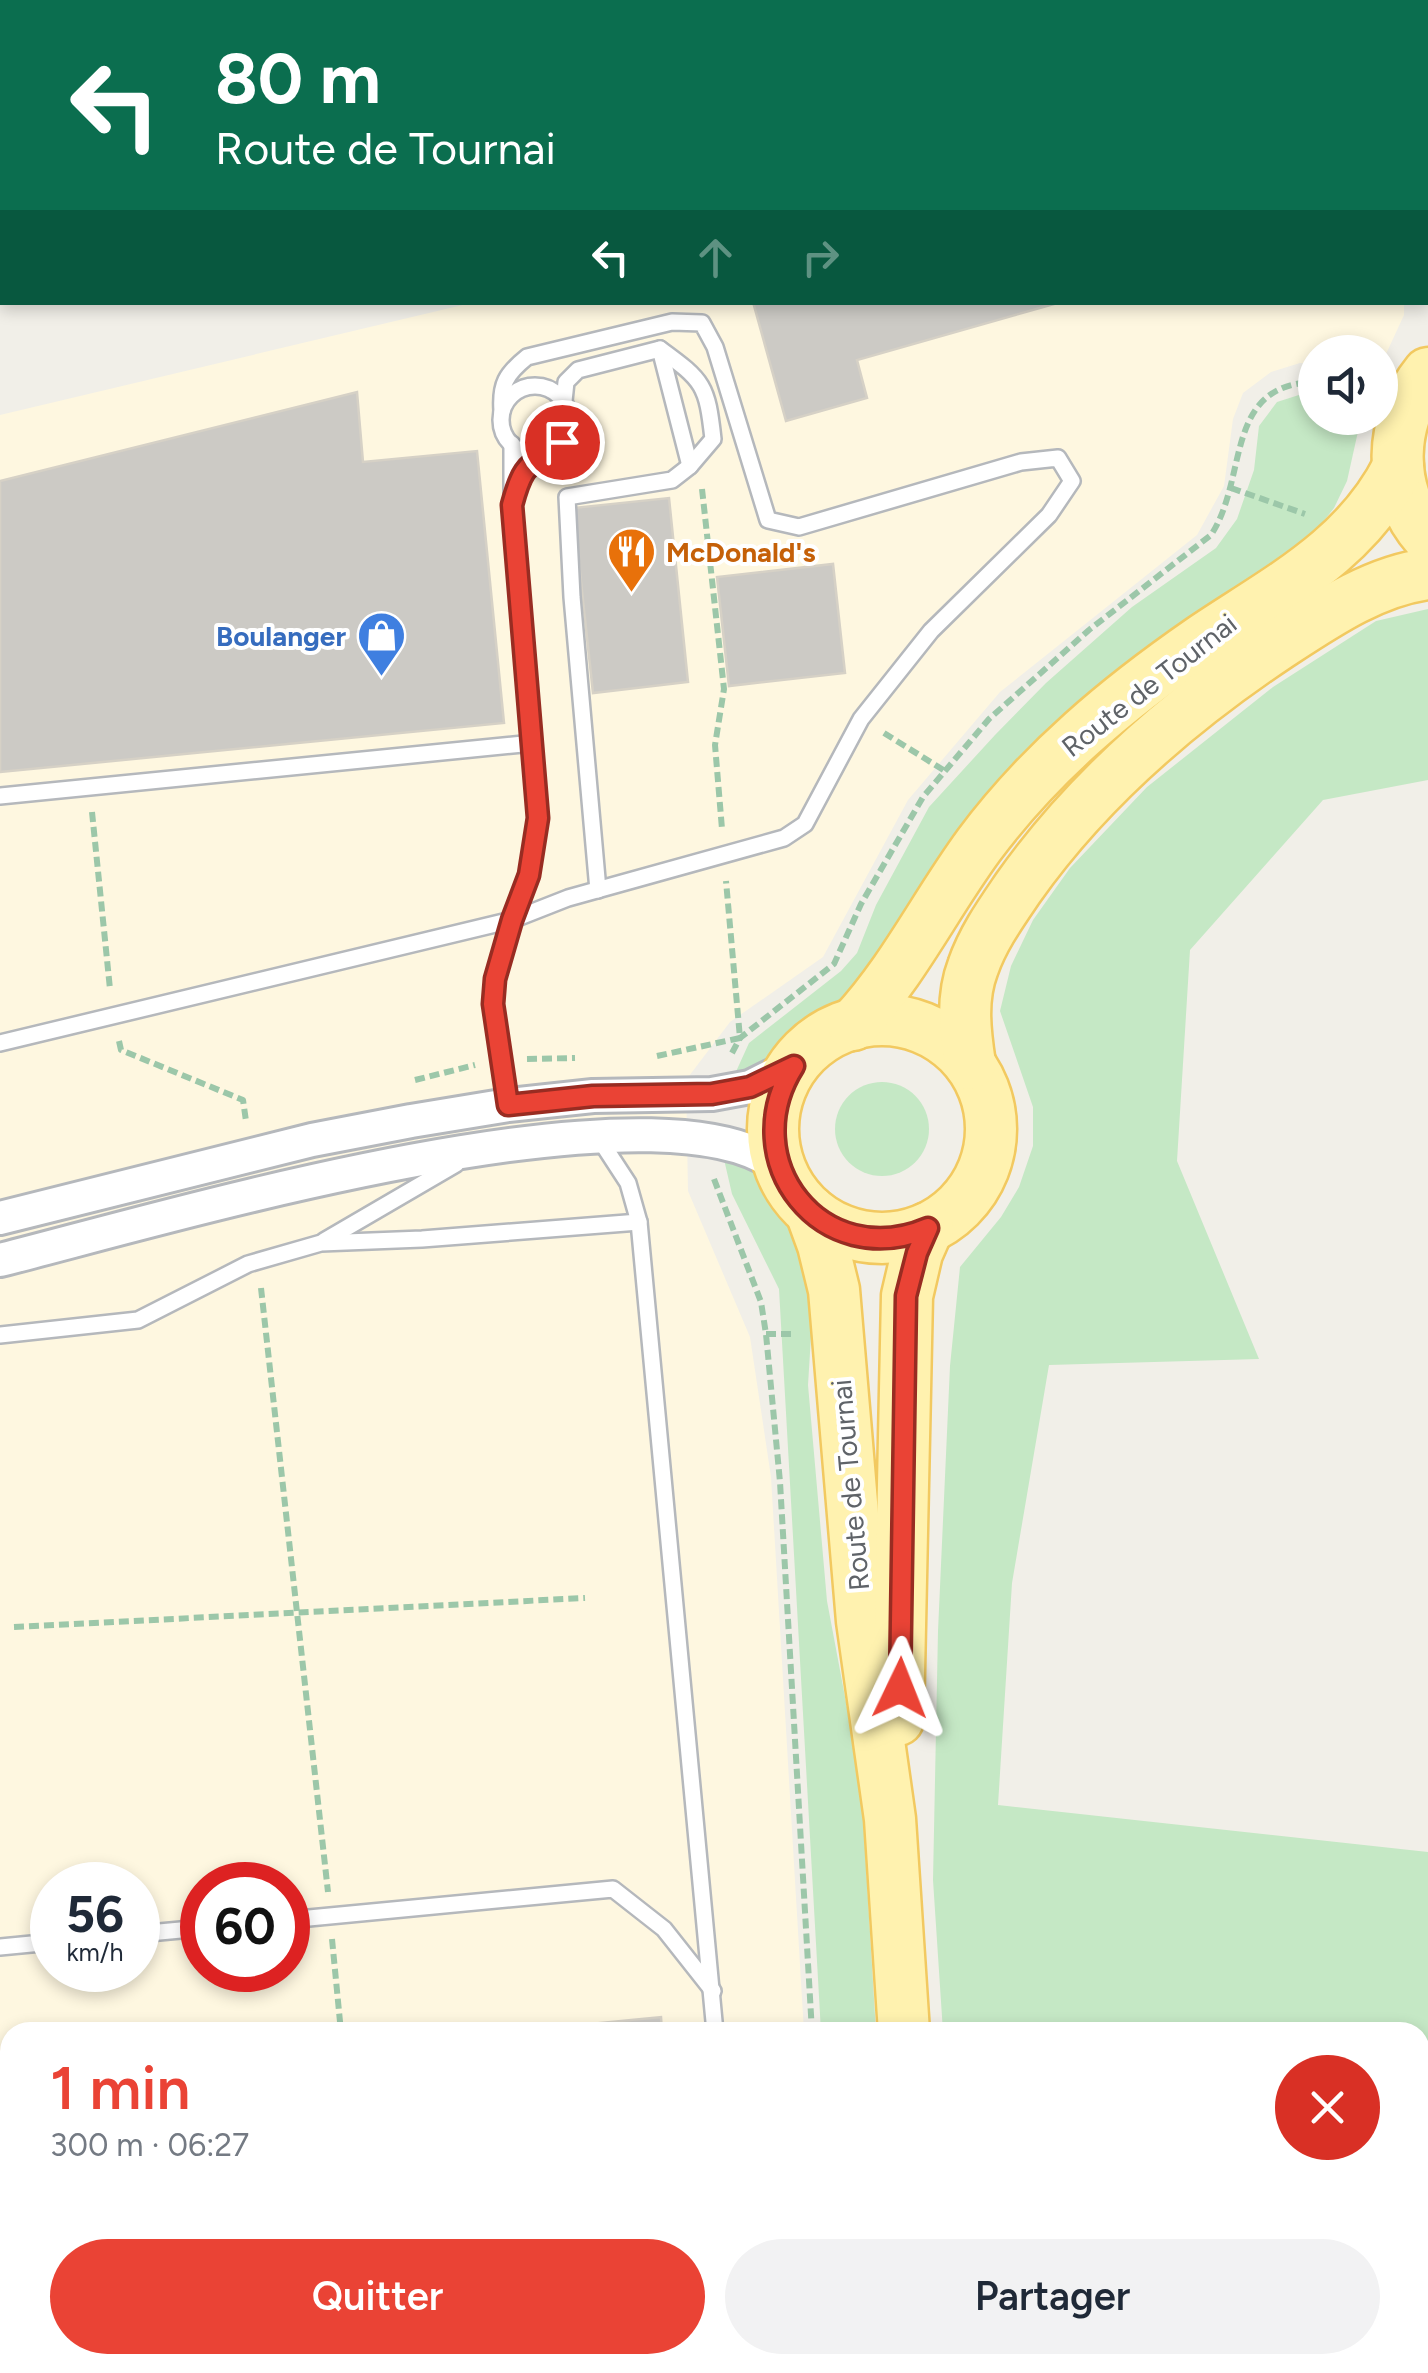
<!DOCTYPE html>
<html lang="fr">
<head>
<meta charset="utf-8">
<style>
  :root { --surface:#fff; --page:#f2f2f3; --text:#1f2937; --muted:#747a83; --accent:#ea4335 }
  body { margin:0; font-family:Figtree,sans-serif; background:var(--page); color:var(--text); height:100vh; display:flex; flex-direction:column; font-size:38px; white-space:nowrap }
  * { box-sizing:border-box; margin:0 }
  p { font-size:32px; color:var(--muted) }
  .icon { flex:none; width:55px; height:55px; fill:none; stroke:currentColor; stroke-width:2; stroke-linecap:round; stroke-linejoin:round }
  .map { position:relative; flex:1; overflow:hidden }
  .side { position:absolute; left:0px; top:2022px; width:1430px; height:352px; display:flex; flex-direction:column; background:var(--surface); border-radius:30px 30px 0 0; box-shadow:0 5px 15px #0003 }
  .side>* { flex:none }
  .top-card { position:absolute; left:0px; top:0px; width:1430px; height:305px; box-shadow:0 5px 15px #0003; background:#0b6e4f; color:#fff; overflow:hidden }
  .fabs { position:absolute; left:1298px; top:335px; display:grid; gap:20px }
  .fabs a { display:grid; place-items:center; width:100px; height:100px; border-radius:50%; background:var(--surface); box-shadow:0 5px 15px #0003; font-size:50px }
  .speed { position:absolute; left:30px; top:1862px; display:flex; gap:20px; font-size:50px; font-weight:700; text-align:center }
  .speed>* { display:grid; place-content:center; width:130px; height:130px; border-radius:50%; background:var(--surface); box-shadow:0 5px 15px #0003; line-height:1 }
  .speed small { font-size:25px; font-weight:400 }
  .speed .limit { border:15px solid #d22; background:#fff; color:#111 }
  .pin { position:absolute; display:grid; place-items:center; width:85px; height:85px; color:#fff; margin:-42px; border:5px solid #fff; border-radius:50%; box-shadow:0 2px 10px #0007 }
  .me { position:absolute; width:110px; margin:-55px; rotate:2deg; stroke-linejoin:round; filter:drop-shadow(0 0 8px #0008) }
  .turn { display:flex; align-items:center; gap:35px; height:210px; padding:0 50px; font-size:45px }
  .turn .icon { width:130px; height:130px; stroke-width:2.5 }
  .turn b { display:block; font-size:70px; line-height:85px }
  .lanes { display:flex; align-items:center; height:95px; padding:0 50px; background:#0003; justify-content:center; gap:50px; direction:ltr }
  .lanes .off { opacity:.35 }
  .round { display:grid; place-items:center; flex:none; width:105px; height:105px; border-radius:52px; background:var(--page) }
  .head { display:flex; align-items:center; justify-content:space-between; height:170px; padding:0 50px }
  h1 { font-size:60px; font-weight:600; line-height:75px; color:var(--accent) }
  .action { display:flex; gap:20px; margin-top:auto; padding:20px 50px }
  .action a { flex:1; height:115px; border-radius:60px; background:var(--accent); color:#fff; font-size:40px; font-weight:600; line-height:115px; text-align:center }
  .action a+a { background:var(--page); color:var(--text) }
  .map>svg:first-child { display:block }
  .commercial { fill:#fef7e0; fill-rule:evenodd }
  .green { fill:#c5e8c5 }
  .building { fill:#cccac5; stroke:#d6d1c6; stroke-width:2.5 }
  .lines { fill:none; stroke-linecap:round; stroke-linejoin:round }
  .lane-casing { stroke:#b5b8bc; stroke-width:20 }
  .street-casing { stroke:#b5b8bc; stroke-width:38 }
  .primary-casing { stroke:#f2c960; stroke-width:55 }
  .path { stroke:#9cc7a9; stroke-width:6; stroke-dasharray:10 5; stroke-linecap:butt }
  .lane { stroke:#fff; stroke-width:15 }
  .street { stroke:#fff; stroke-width:32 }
  .primary { stroke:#fff2af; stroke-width:50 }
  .route-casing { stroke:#982c22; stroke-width:25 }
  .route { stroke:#ea4335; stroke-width:18 }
  .labels { text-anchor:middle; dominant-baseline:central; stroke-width:8; stroke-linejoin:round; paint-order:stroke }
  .food-label { font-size:28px; font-weight:bold; fill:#c56008; stroke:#fff; text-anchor:start }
  .shop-label { font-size:28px; font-weight:bold; fill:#366cbe; stroke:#fff; text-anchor:end }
  .street-label { font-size:28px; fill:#5f6368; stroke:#fff }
</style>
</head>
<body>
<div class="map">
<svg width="1428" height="2373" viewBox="0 0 1428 2373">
  <rect width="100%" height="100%" fill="#f1efe8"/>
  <g class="commercial">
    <path d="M645,0H1342L1343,2H646Z"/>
    <path d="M471,303H1404V315L1380,367V352H1315V364L1300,363L1271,372L1243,393L1233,419L1224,486L1197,535L1000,692L908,800L823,957L730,1022L686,1080L688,1191L750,1337L771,1477L804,2032H10V2365H824L825,2373H0V415ZM52,1885H138V1970H52ZM202,1885H288V1970H202Z"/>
  </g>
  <g class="green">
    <path d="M1302,394L1315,395V418H1361L1347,481L1334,508L1311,537L1221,610L878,981L796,1031L770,1056L734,1076L749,1043L841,971L857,953L876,905L929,807L995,735L1046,683L1132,607L1216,548L1237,519L1254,470L1259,426L1277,402Z"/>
    <path d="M1428,609V780L1323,800L1190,950L1177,1161L1259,1359L1049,1365L1012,1583L998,1805L1428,1852V2373H966V2365H1420V2032H943L933,1880L938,1631L950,1366L960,1267L1001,1217L1019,1187L1033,1146V1107L1000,1011L1011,966L1033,920L1070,868L1147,787L1273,687L1376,621Z"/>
    <circle cx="882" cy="1129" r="47"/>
    <path d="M723,1155L746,1166L763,1182L795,1228L814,1288L808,1385L827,1601L861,1782L876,2032H821L779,1289L732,1194Z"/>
    <path d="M840,2365H896L897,2373H841Z"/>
  </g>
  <g class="building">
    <path d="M875,0H1011L1012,2H866Z"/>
    <path d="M753,302H1061L857,360L867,398L786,421Z"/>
    <path d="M357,392L363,462L477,451L504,723L0,772V481Z"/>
    <path d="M669,498L688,682L593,693L573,508Z"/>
    <path d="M833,564L845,673L729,686L717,577Z"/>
    <path d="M661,2017L662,2032H508Z"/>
    <path d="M10,2110V2365H615L616,2373H0V2111Z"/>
  </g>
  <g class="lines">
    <defs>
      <g id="lane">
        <path d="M1410,0V2"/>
        <path d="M1428,73V75"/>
        <path d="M660,349L690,466"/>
        <circle cx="535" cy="420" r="34"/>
        <path d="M564,401L566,382L578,370L660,349C704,381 707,385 713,439L690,466L672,480L567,497L572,597L598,890"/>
        <path d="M515,492L520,475L542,453"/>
        <path d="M0,796L533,743"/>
        <path d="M0,1043L512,920L568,898L784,838L805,824L861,719L931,631L1049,515L1072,481L1058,458L1021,462L799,527L768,520L715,347L702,323L672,322L527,357C506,374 500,384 502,411"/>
        <path d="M508,1105L493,1004L495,979L512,920L529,875L538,818L512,505V444"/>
        <path d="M600,1140L628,1183L639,1222L715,2032"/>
        <path d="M324,1241L456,1164"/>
        <path d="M0,1335L138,1320L248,1264L321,1243L422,1239L639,1222"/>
        <path d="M288,1920L613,1889L664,1929L713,1991"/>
        <path d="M138,1934L202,1928"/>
        <path d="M0,1947L52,1942"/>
        <path d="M729,2365V2373"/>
      </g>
      <g id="street">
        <path d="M0,1218L312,1140L411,1121L508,1105L593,1096L712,1094L750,1087L794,1065"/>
        <path d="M0,1260C153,1222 656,1070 779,1167"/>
      </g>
      <g id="primary">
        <path d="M1378,0V2"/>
        <path d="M1428,218V221"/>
        <path d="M1428,373C1389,421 1386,490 1428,537"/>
        <circle cx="882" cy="1129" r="109"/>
        <path d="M853,1025C904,970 935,905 979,845C1040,763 1118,698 1202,640C1276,590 1356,551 1398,467"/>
        <path d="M970,1064C965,1032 961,998 973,967C983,938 1001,913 1018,888C1087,790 1179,711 1278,645C1324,615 1373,581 1428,574"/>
        <path d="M811,1212L823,1245L834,1290L862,1621L890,1819L904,2032"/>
        <path d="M898,1720L907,1296L917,1253L928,1228"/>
        <path d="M926,2365V2373"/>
      </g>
    </defs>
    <use href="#lane" class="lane-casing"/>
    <use href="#street" class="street-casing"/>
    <use href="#primary" class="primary-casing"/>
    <g class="path">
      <path d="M1231,488L1305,514"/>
      <path d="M702,489L724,689L715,745L722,829"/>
      <path d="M884,733L945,771"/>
      <path d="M92,812L110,989"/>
      <path d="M119,1041L121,1050L243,1100L246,1121"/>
      <path d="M732,1053L740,1038L834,964L861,904L923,797L989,719L1089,630L1211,535C1249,477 1223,384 1315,382"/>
      <path d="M657,1056L740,1038L726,881"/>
      <path d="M527,1059L575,1058"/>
      <path d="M415,1080L475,1065"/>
      <path d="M714,1179L761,1302L766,1334L780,1482L812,2032"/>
      <path d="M261,1288L328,1892"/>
      <path d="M766,1334H795"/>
      <path d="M14,1627L585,1598"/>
      <path d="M332,1939L341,2032"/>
      <path d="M830,2365L831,2373"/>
    </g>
    <use href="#lane" class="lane"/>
    <use href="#street" class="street"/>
    <use href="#primary" class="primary"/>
  </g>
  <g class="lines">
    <defs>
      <path id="route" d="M562,442C529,468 524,460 512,505L538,818L529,875L512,920L495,979L493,1004L508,1105L593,1096L712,1094L750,1087L794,1066C734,1161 822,1273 928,1228L917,1253L906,1296L900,1688"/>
    </defs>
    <use href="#route" class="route-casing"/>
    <use href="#route" class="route"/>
  </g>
  <defs>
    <symbol id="restaurant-pin" viewBox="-11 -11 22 30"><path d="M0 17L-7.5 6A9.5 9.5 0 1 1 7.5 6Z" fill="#e8710a" stroke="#fff"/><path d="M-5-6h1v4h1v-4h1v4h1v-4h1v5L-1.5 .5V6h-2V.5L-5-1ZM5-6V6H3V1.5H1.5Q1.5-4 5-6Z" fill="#fff"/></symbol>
    <symbol id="shop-pin" viewBox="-11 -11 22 30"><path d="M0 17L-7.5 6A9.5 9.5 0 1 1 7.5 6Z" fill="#3f7fe0" stroke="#fff"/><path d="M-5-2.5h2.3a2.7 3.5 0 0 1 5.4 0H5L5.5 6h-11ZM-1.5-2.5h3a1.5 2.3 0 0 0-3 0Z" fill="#fff"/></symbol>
  </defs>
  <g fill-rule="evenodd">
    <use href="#restaurant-pin" x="604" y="524" width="55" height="75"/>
    <use href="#shop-pin" x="354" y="608" width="55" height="75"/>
  </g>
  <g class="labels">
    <g class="food-label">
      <text x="666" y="552">McDonald's</text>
    </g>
    <g class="shop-label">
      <text x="346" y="636">Boulanger</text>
    </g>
    <g class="street-label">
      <text transform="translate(1149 685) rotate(-38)">Route de Tournai</text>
      <text transform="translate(850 1485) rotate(-95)">Route de Tournai</text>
    </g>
  </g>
</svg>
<div class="fabs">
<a><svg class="icon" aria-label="sound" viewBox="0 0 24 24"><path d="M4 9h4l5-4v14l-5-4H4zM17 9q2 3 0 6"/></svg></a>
</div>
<div class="speed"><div>56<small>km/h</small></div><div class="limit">60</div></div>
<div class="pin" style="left:562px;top:442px;background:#d93025"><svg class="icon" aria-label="arrive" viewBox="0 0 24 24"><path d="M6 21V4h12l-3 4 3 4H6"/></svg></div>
<svg class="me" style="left:900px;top:1688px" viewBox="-20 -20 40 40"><path d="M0-17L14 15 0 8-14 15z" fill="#ea4335" stroke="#fff" stroke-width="4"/></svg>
<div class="top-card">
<div class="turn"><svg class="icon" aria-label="left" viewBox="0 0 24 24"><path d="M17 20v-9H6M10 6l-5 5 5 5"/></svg><div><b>80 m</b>Route de Tournai</div></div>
<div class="lanes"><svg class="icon" aria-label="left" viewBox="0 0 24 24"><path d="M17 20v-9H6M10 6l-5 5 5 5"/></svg><svg class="icon off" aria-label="ahead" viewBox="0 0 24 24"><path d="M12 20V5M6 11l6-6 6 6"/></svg><svg class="icon off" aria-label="right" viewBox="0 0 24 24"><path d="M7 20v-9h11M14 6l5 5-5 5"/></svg></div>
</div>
<section class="side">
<div class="head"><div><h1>1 min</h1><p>300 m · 06:27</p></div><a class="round" style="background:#d93025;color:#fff"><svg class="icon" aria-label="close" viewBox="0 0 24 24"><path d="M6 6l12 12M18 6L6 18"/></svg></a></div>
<div class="action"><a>Quitter</a><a>Partager</a></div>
</section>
</div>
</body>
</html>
